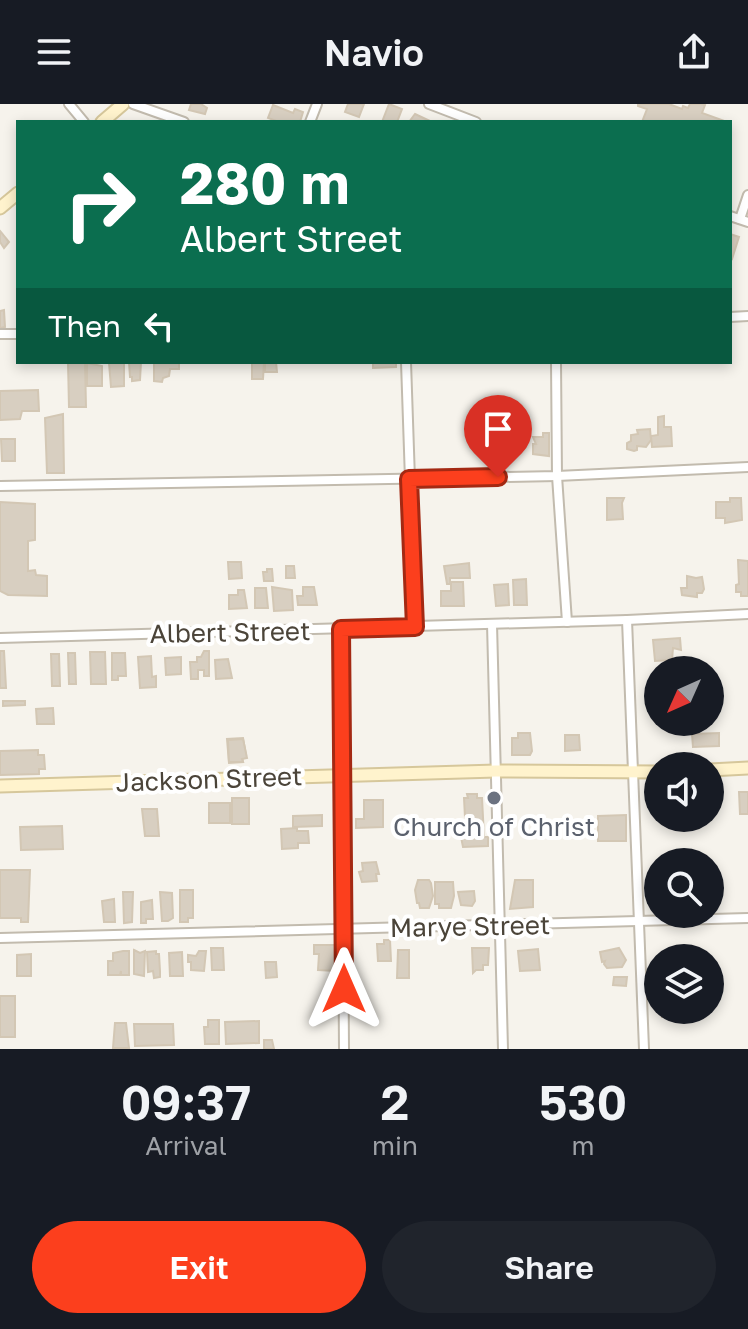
<!DOCTYPE html>
<html lang="en">
<head>
<meta charset="utf-8">
<style>
  :root { --surface:#171b24; --page:#20242c; --text:#f1f3f6; --muted:#9ea1a6; --accent:#fc3f1d }
  body { margin:0; font-family:"Golos Text",sans-serif; background:var(--page); color:var(--text); height:100vh; display:flex; flex-direction:column; font-size:30px; white-space:nowrap }
  * { box-sizing:border-box; margin:0 }
  p { font-size:26px; color:var(--muted) }
  .icon { flex:none; width:44px; height:44px; fill:none; stroke:currentColor; stroke-width:2; stroke-linecap:round; stroke-linejoin:round }
  .map { position:relative; height:945px; overflow:hidden }
  .side { display:flex; flex-direction:column; background:var(--surface); flex:1 }
  .side>* { flex:none }
  .guide { position:absolute; left:16px; top:16px; width:716px; height:244px; border-radius:0px; box-shadow:0 4px 12px #0003; background:#0b6e4f; color:#fff; overflow:hidden }
  .needle { width:52px; rotate:225deg }
  .fabs { position:absolute; left:644px; top:552px; display:grid; gap:16px }
  .fabs a { display:grid; place-items:center; width:80px; height:80px; border-radius:50%; background:var(--surface); box-shadow:0 4px 12px #0003; font-size:40px }
  .pin { position:absolute; display:grid; place-items:center; width:68px; height:68px; color:#fff; margin:-82px -34px; border-radius:50% 50% 50% 0; rotate:-45deg; box-shadow:0 0 8px #0007 }
  .pin .icon { rotate:45deg }
  .me { position:absolute; width:88px; margin:-44px; rotate:0deg; stroke-linejoin:round; filter:drop-shadow(0 0 6px #0008) }
  .turn { display:flex; align-items:center; gap:28px; height:168px; padding:0 32px; font-size:36px }
  .turn .icon { width:104px; height:104px; stroke-width:2.5 }
  .turn b { display:block; font-size:56px; line-height:68px }
  .then { display:flex; align-items:center; height:76px; padding:0 32px; background:#0003; gap:16px; font-size:30px }
  .eta { display:flex; justify-content:space-evenly; align-items:center; height:136px; text-align:center }
  .eta b { font-size:48px; font-weight:600; line-height:56px }
  .button { display:flex; gap:16px; margin-top:auto; padding:16px 32px }
  .button a { flex:1; height:92px; border-radius:48px; background:var(--accent); color:#fff; font-size:32px; font-weight:600; line-height:92px; text-align:center }
  .button a+a { background:var(--page); color:var(--text) }
  header { display:flex; justify-content:space-between; align-items:center; height:104px; padding:0 32px; background:var(--surface); font-size:36px; font-weight:600 }
  .map>svg:first-child { display:block }
  .building { fill:#d8cfc1; stroke:#d3c7b4; stroke-width:2 }
  .lines { fill:none; stroke-linecap:round; stroke-linejoin:round }
  .street-casing { stroke:#c2bbae; stroke-width:12 }
  .secondary-casing { stroke:#d6c79b; stroke-width:15 }
  .street { stroke:#fff; stroke-width:8 }
  .secondary { stroke:#fff3cd; stroke-width:11 }
  .route-casing { stroke:#a42913; stroke-width:20 }
  .route { stroke:#fc3f1d; stroke-width:14 }
  .worship-dot { fill:#6b7280; stroke:#fff; stroke-width:3 }
  .labels { text-anchor:middle; dominant-baseline:central; stroke-width:8; stroke-linejoin:round; paint-order:stroke }
  .street-label { font-size:26px; fill:#4b4439; stroke:#fff }
  .worship-label { font-size:26px; fill:#5b616d; stroke:#fff }
</style>
</head>
<body>
<header><svg class="icon" aria-label="menu" viewBox="0 0 24 24"><path d="M4 6h16M4 12h16M4 18h16"/></svg>Navio<svg class="icon" aria-label="share" viewBox="0 0 24 24"><path d="M12 15V3M7 8l5-5 5 5M5 13v7h14v-7"/></svg></header>
<div class="map">
<svg width="748" height="945" viewBox="0 0 748 945">
  <rect width="100%" height="100%" fill="#f6f3ec"/>
  <g class="building">
    <path d="M191,0H201L207,4L205,10L189,6Z"/>
    <path d="M348,0H364L359,13L345,8Z"/>
    <path d="M389,0L402,5L397,18H382Z"/>
    <path d="M638,0H669L682,5L683,2L688,4L690,0H701L705,1L702,9L727,18H642L647,5L638,2Z"/>
    <path d="M273,1L293,9L295,5L303,8L300,18H279L268,14Z"/>
    <path d="M415,10L432,18H409Z"/>
    <path d="M0,127L9,138L4,144L0,138Z"/>
    <path d="M730,130L739,133L732,155L730,154Z"/>
    <path d="M4,206L5,223L0,224V207Z"/>
    <path d="M68,258H85L86,303H69Z"/>
    <path d="M124,258V282L111,283L109,259Z"/>
    <path d="M129,258H141L140,276L132,277V273H130Z"/>
    <path d="M154,258H179V265H170L169,272L163,274L162,278L154,277Z"/>
    <path d="M252,258H264L263,275H252Z"/>
    <path d="M265,258H276L277,268H265Z"/>
    <path d="M373,258H396V263L373,264Z"/>
    <path d="M87,259L102,262V282H87Z"/>
    <path d="M38,286L39,307H22L20,315L0,316V287Z"/>
    <path d="M63,310L64,369H47L45,314Z"/>
    <path d="M664,312V323H671L672,342L652,343L651,332L658,331V313Z"/>
    <path d="M650,325L651,336L646,343L637,342V346L634,347L627,345V339L631,337V331L638,330L637,326Z"/>
    <path d="M543,329H549V352L533,350V340H536L533,333H543Z"/>
    <path d="M1,335H15V357H2Z"/>
    <path d="M607,394H624L622,399L623,415L607,416Z"/>
    <path d="M730,394H741L742,416L725,419V414H716V398H730Z"/>
    <path d="M0,398L35,400V436L28,437V467L35,466L36,471L47,472V492L8,491L0,487Z"/>
    <path d="M738,456L748,457V492H741V488H736V481L739,480Z"/>
    <path d="M228,458H241L242,474L229,475Z"/>
    <path d="M469,459L470,474H450V480H447L444,462Z"/>
    <path d="M286,462H294L295,474H286Z"/>
    <path d="M267,465H272L273,477H264L263,468H267Z"/>
    <path d="M687,472L696,474L702,473L704,485L702,489H697V493L682,491L681,484H687Z"/>
    <path d="M526,475L527,501H514L513,476Z"/>
    <path d="M451,478H463L464,502H441V487H451Z"/>
    <path d="M508,480L509,501L496,502L494,481Z"/>
    <path d="M272,483L292,486L293,506L274,507Z"/>
    <path d="M303,483H314L317,501H298L297,492H303Z"/>
    <path d="M255,484H266L268,504H255Z"/>
    <path d="M238,486H244L247,504L229,505V491H238Z"/>
    <path d="M680,534L681,546L673,544L672,556L655,557L653,536Z"/>
    <path d="M0,547H4L6,584H0Z"/>
    <path d="M204,547H209V572H204V566H198V575H191L190,558H197V553H201Z"/>
    <path d="M90,548H105L106,580H91Z"/>
    <path d="M68,549H75L76,580H69Z"/>
    <path d="M112,549H125L126,572H118V576H112Z"/>
    <path d="M51,550H59L60,582H52Z"/>
    <path d="M151,552L152,573L156,572V583L140,584L138,553Z"/>
    <path d="M181,553V570L166,571L165,554Z"/>
    <path d="M228,555L232,574L216,575L215,556Z"/>
    <path d="M3,597H25V601L3,602Z"/>
    <path d="M53,604L54,620H37L36,605Z"/>
    <path d="M518,629H530L532,647L530,651H512V634H518Z"/>
    <path d="M719,629V642L693,643L692,630Z"/>
    <path d="M565,631H579L580,646L565,647Z"/>
    <path d="M243,634L246,651L242,652L243,658L229,659L227,635Z"/>
    <path d="M243,635L247,654L242,655L243,658H229L228,636Z"/>
    <path d="M38,646V651H44L45,665H39V670L0,671V647Z"/>
    <path d="M739,688H748V710H740Z"/>
    <path d="M467,690H477V694H482L484,733H488V742L463,743L461,733H466L464,694H468Z"/>
    <rect x="232" y="694" width="17" height="26"/>
    <path d="M364,696H383V723L356,724V715H364Z"/>
    <rect x="209" y="699" width="21" height="20"/>
    <path d="M142,705H157L159,732H145Z"/>
    <path d="M322,711V722L293,723V712Z"/>
    <path d="M626,711V737H598V712Z"/>
    <path d="M684,714H697L696,723H683Z"/>
    <path d="M62,722L63,745L21,746L20,723Z"/>
    <path d="M297,724V727H308L309,739H298V744L282,745L281,725Z"/>
    <path d="M376,758L379,770H376L377,777L362,778L359,768L363,767L362,759Z"/>
    <path d="M0,766H30L28,818H21V814H0Z"/>
    <path d="M418,776H429L431,779L433,792L429,804H420L419,799H417L415,786Z"/>
    <path d="M515,776H533V803L510,805Z"/>
    <path d="M435,778H453L454,792L451,804H439V800H435Z"/>
    <path d="M180,786H193V814H188V818H180Z"/>
    <path d="M474,787L475,797L472,802L461,801L458,788Z"/>
    <path d="M123,788H133L132,818L124,819Z"/>
    <path d="M160,788L172,789L173,814L168,817H162Z"/>
    <path d="M114,795L115,818H104L102,797Z"/>
    <path d="M152,796L153,815H146V819H141V798Z"/>
    <path d="M384,836H390L391,857H378L377,840H384Z"/>
    <path d="M314,841H337L336,867L318,866L319,850H314Z"/>
    <path d="M211,844H223L224,866H212Z"/>
    <path d="M472,844H489L488,861H483V866H476L473,869Z"/>
    <path d="M619,844L626,856L622,863L607,864L604,860L605,857L602,858L600,848Z"/>
    <path d="M538,845L540,866L520,867L518,847Z"/>
    <path d="M134,846L140,849L145,847L144,872L134,870Z"/>
    <path d="M398,846H409V874H397Z"/>
    <path d="M123,847H129V871H121V867L120,871H108V857H113V849Z"/>
    <path d="M156,847V850H159L160,867V873L154,874L153,867L148,868L147,848Z"/>
    <path d="M199,847H206L204,867L191,866V858H188V851L196,852Z"/>
    <path d="M182,848L183,872H170L169,849Z"/>
    <path d="M31,850V872H17V851Z"/>
    <path d="M265,858H276L277,873L266,874Z"/>
    <path d="M614,873H627L626,882L613,881Z"/>
    <rect x="0" y="892" width="15" height="41"/>
    <path d="M662,906H682L683,908L670,909V913H662Z"/>
    <path d="M208,916H219V940H205L204,923H208Z"/>
    <path d="M259,917V939L226,940L225,918Z"/>
    <path d="M115,919H126L129,944H113Z"/>
    <path d="M134,920H173L174,941L135,942Z"/>
    <path d="M264,936H272L274,945H264Z"/>
  </g>
  <g class="lines">
    <defs>
      <g id="street">
        <path d="M69,0L84,18"/>
        <path d="M133,0L184,18"/>
        <path d="M429,0L476,18"/>
        <path d="M310,18L317,0"/>
        <path d="M730,112L748,118"/>
        <path d="M740,115L748,91"/>
        <path d="M730,213L748,212"/>
        <path d="M0,230H18"/>
        <path d="M406,258L415,523"/>
        <path d="M556,258L557,372L567,518"/>
        <path d="M0,382L557,372L748,363"/>
        <path d="M627,516L644,945"/>
        <path d="M492,520L503,945"/>
        <path d="M341,525L344,945"/>
        <path d="M0,534L627,516L748,510"/>
        <path d="M0,834L748,814"/>
      </g>
      <g id="secondary">
        <path d="M102,18L123,0"/>
        <path d="M0,104L18,89"/>
        <path d="M710,666L748,664"/>
        <path d="M0,682L496,667L658,668"/>
      </g>
    </defs>
    <use href="#street" class="street-casing"/>
    <use href="#secondary" class="secondary-casing"/>
    <use href="#street" class="street"/>
    <use href="#secondary" class="secondary"/>
  </g>
  <g class="lines">
    <defs>
      <path id="route" d="M344,885L341,525L415,523L409,375L498,373"/>
    </defs>
    <use href="#route" class="route-casing"/>
    <use href="#route" class="route"/>
  </g>
  <circle class="worship-dot" cx="494" cy="694" r="8"/>
  <g class="labels">
    <g class="street-label">
      <text transform="translate(230 528) rotate(-1)">Albert Street</text>
      <text transform="translate(209 675) rotate(-2)">Jackson Street</text>
      <text transform="translate(470 822) rotate(-1)">Marye Street</text>
    </g>
    <g class="worship-label">
      <text x="494" y="722">Church of Christ</text>
    </g>
  </g>
</svg>
<div class="fabs">
<a><svg class="needle" viewBox="-14 -14 28 28"><path d="M0-13l5 13h-10z" fill="#e53935"/><path d="M0 13l5-13h-10z" fill="#9ea1a6"/></svg></a>
<a><svg class="icon" aria-label="sound" viewBox="0 0 24 24"><path d="M4 9h4l5-4v14l-5-4H4zM17 9q2 3 0 6"/></svg></a>
<a><svg class="icon" aria-label="search" viewBox="0 0 24 24"><circle cx="10" cy="10" r="6"/><path d="M15 15l6 6"/></svg></a>
<a><svg class="icon" aria-label="layers" viewBox="0 0 24 24"><path d="M12 4l9 5-9 5-9-5zM3 14l9 5 9-5"/></svg></a>
</div>
<div class="pin" style="left:498px;top:373px;background:#d93025"><svg class="icon" aria-label="arrive" viewBox="0 0 24 24"><path d="M6 21V4h12l-3 4 3 4H6"/></svg></div>
<svg class="me" style="left:344px;top:885px" viewBox="-20 -20 40 40"><path d="M0-17L14 15 0 8-14 15z" fill="#fc3f1d" stroke="#fff" stroke-width="4"/></svg>
<div class="guide">
<div class="turn"><svg class="icon" aria-label="right" viewBox="0 0 24 24"><path d="M7 20v-9h11M14 6l5 5-5 5"/></svg><div><b>280 m</b>Albert Street</div></div>
<div class="then">Then<svg class="icon" aria-label="left" viewBox="0 0 24 24"><path d="M17 20v-9H6M10 6l-5 5 5 5"/></svg></div>
</div>
</div>
<section class="side">
<div class="eta">
<div><b>09:37</b><p>Arrival</p></div>
<div><b>2</b><p>min</p></div>
<div><b>530</b><p>m</p></div>
</div>
<div class="button"><a>Exit</a><a>Share</a></div>
</section>
</body>
</html>
